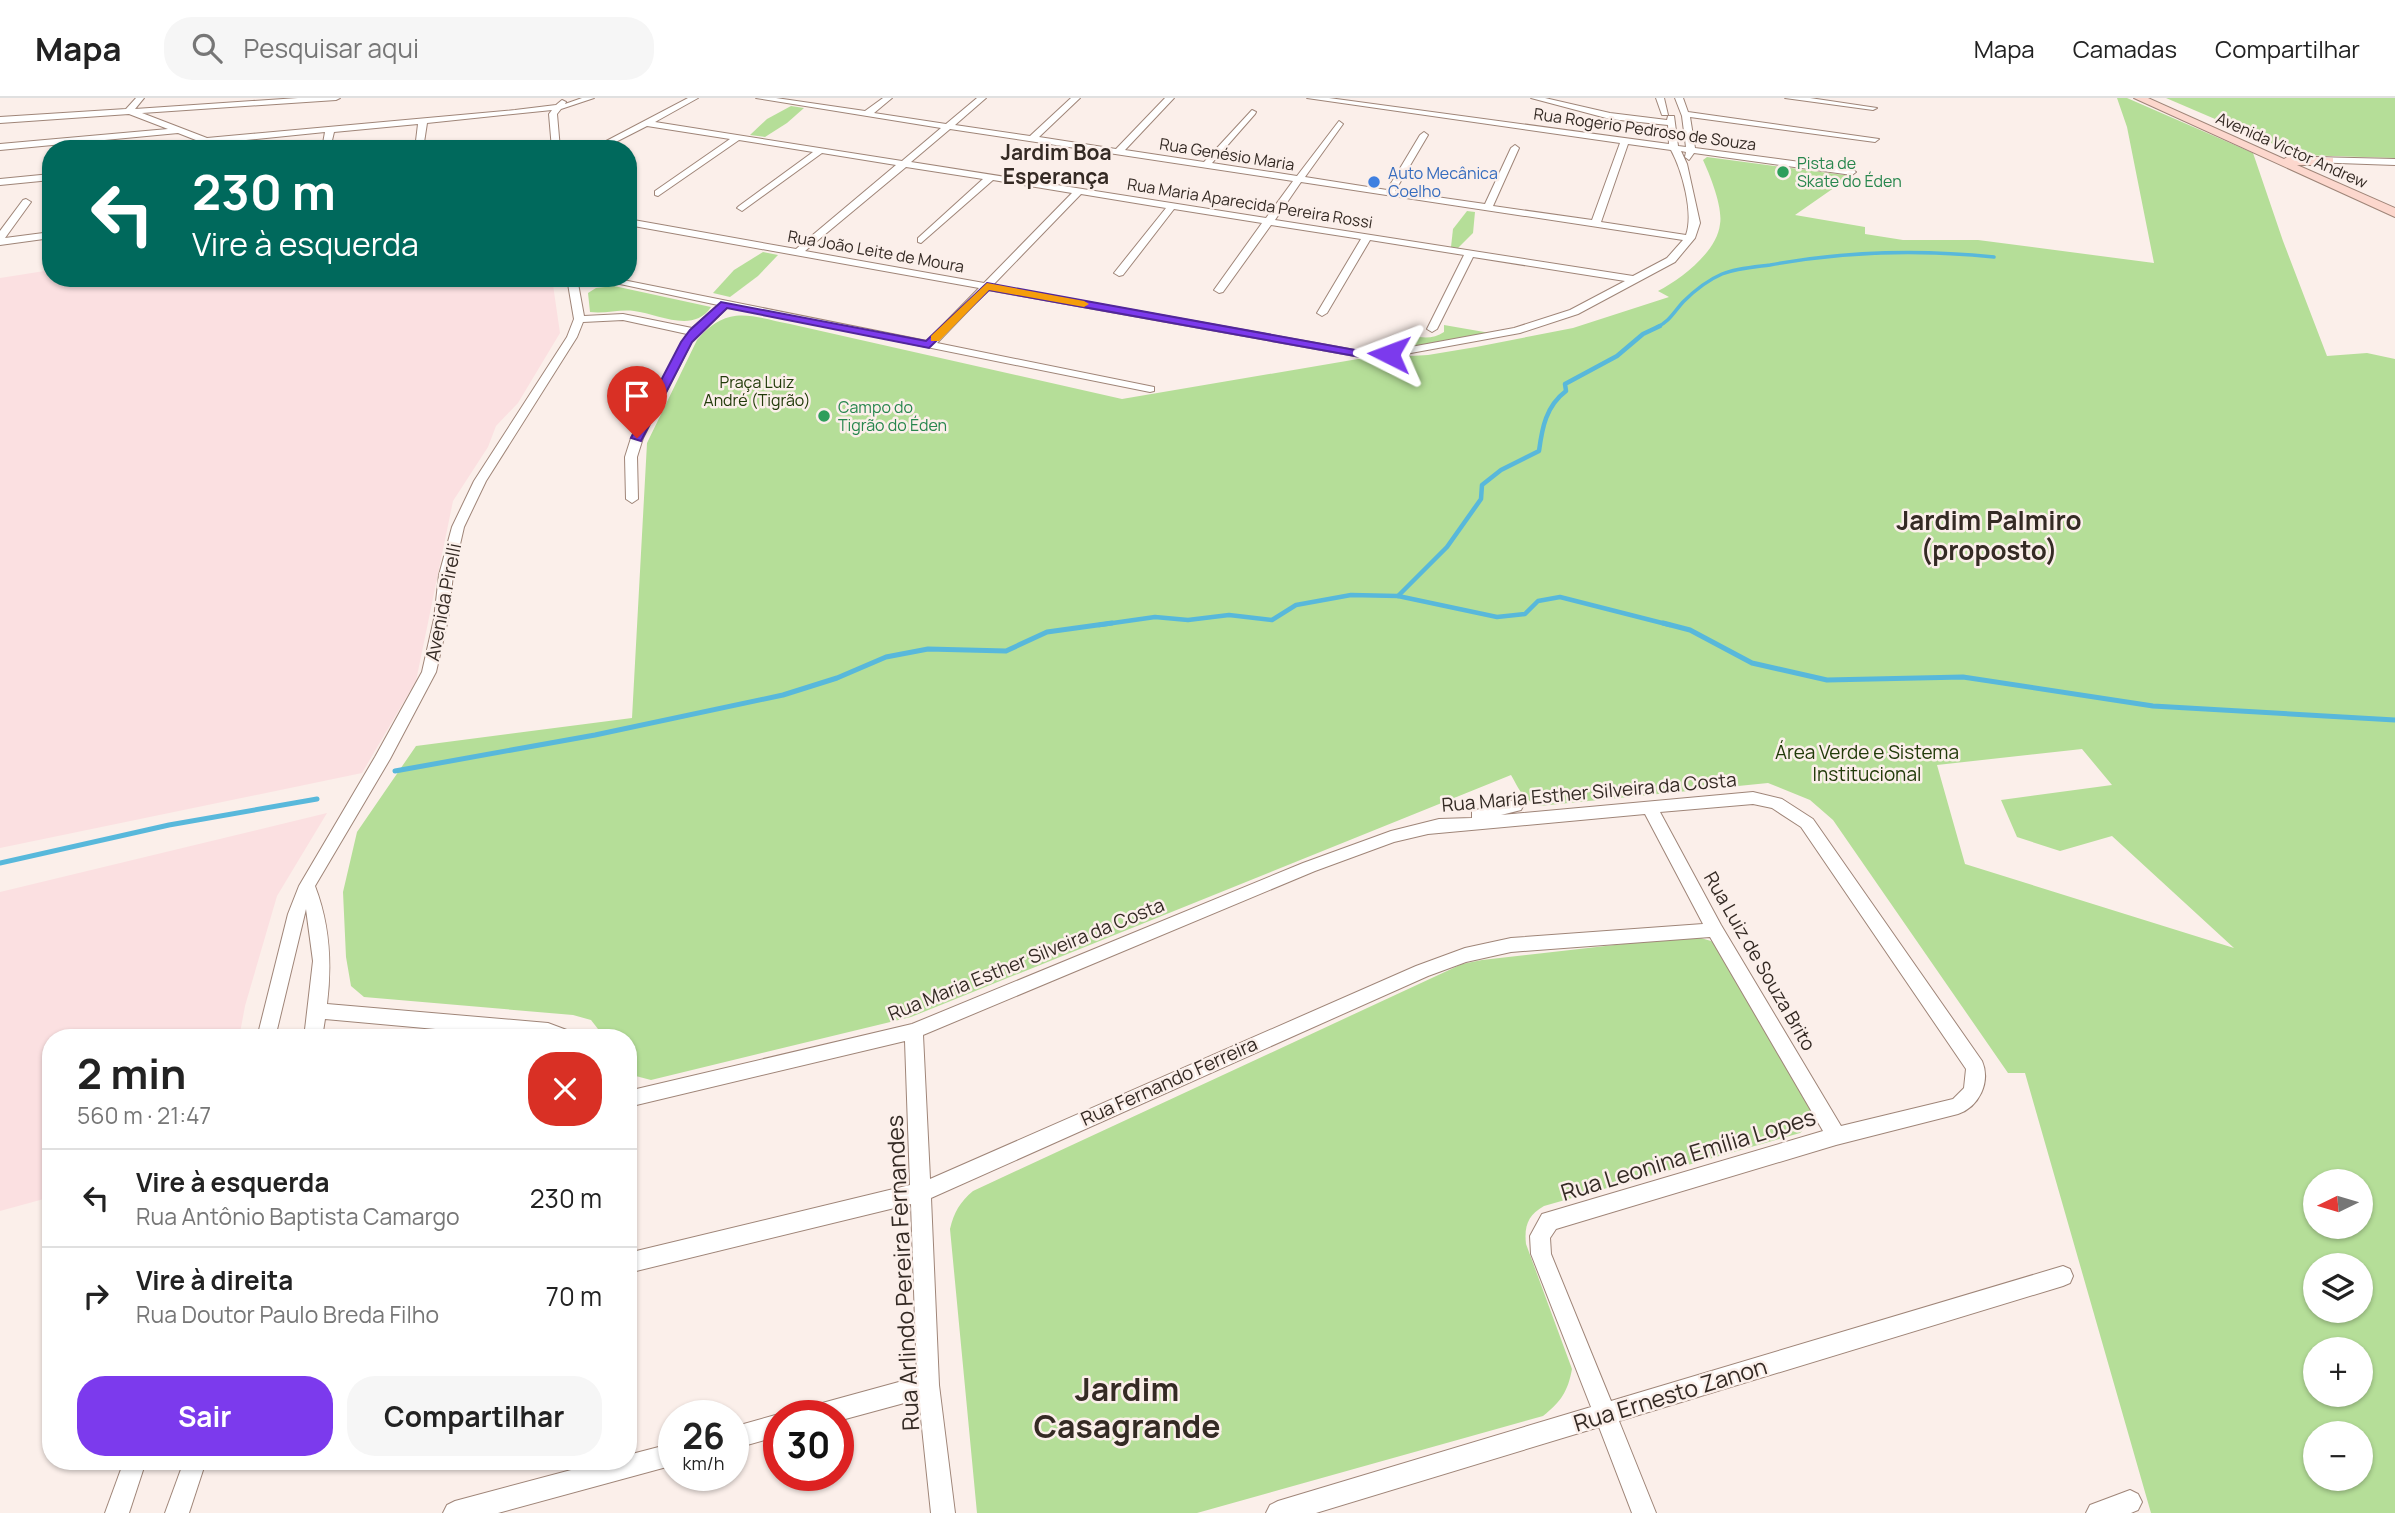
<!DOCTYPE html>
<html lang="pt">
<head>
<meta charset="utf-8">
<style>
  :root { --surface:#fff; --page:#f6f6f6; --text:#222; --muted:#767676; --line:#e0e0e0; --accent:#7c3aed }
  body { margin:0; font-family:Manrope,sans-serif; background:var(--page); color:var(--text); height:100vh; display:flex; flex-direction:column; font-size:26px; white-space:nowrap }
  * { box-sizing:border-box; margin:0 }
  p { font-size:23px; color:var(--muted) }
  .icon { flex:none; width:38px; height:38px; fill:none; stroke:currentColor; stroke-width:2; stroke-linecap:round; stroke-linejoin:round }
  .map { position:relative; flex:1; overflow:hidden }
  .side { position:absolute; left:42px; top:931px; width:595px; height:441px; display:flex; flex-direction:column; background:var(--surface); border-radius:28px; box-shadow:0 2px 5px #0004 }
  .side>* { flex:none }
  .guide { position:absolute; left:42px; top:42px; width:595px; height:147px; border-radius:28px; box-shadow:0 2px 5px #0004; background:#00695c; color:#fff; overflow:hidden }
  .needle { width:46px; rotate:265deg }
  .fabs { position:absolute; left:2303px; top:1071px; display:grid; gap:14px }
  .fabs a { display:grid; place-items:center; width:70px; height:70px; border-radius:50%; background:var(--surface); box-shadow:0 2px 5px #0004; font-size:35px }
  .speed { position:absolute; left:658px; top:1302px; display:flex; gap:14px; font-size:35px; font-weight:700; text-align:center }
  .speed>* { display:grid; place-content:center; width:91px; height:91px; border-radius:50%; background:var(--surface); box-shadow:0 2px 5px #0004; line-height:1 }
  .speed small { font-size:18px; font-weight:400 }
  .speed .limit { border:10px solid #d22; background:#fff; color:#111 }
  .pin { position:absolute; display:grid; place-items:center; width:60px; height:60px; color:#fff; margin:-72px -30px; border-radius:50% 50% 50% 0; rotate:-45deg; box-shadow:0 0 7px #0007 }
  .pin .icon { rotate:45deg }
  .me { position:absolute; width:77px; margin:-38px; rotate:273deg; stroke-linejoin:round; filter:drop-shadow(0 0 5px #0008) }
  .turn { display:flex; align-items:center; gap:24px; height:147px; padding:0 35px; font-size:32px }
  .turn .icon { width:91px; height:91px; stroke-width:2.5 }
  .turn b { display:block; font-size:49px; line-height:60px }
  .round { display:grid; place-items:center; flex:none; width:74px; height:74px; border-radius:28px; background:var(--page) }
  .head { display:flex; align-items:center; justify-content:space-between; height:119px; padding:0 35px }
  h1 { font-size:42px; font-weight:700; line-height:52px }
  .cta { display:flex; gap:14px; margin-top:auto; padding:14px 35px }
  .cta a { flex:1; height:80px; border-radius:28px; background:var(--accent); color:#fff; font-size:28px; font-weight:700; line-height:80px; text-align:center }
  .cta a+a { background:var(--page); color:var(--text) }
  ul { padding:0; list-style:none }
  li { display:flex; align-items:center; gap:21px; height:98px; padding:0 35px; border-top:2px solid var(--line) }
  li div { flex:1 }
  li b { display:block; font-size:26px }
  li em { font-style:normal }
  header { display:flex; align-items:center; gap:42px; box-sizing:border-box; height:98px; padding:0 35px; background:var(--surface); border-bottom:2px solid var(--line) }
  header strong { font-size:33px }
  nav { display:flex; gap:38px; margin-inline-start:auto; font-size:24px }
  .search { width:490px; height:63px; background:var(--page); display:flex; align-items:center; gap:18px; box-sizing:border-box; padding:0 24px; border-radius:28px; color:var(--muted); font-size:26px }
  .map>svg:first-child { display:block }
  .industrial { fill:#fbe0e1 }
  .green { fill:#b5de98; fill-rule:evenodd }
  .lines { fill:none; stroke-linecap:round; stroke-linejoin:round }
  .stream-far2 { stroke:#58b8db; stroke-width:3.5 }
  .stream-far1 { stroke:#58b8db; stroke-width:4.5 }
  .stream { stroke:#58b8db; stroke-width:5 }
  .street-casing { stroke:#9f8578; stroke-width:2 }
  .secondary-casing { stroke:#9f8578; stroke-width:2 }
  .street { fill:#fff; fill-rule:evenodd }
  .secondary { fill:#fcd7cd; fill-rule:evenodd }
  .route { fill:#7c3aed; stroke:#51269a; stroke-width:2 }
  .slow { fill:#f59e0b }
  .leisure-dot { fill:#2e9e5b; stroke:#fbefea; stroke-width:2.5 }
  .shop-dot { fill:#3f7fe0; stroke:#fbefea; stroke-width:2.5 }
  .labels { text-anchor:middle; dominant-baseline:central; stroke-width:5; stroke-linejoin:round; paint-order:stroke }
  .far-street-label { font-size:16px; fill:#342a24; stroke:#fbefea }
  .far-leisure-label { font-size:16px; fill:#27864d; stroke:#fbefea; text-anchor:start }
  .far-shop-label { font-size:16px; fill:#366cbe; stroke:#fbefea; text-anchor:start }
  .far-park-label { font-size:16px; fill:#223b0a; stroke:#fbefea }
  .street-label { font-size:19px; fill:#342a24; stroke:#fbefea }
  .park-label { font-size:19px; fill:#223b0a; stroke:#fbefea }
  .far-district-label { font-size:21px; font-weight:bold; fill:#342a24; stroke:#fbefea }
  .near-street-label { font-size:23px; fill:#342a24; stroke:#fbefea }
  .district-label { font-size:26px; font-weight:bold; fill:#342a24; stroke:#fbefea }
  .near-district-label { font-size:32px; font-weight:bold; fill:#342a24; stroke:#fbefea }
</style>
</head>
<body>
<header>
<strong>Mapa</strong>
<div class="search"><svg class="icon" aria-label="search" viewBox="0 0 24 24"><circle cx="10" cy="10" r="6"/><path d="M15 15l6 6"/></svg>Pesquisar aqui</div>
<nav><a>Mapa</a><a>Camadas</a><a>Compartilhar</a></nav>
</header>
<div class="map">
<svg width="2395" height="1415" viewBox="0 0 2395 1415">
  <rect width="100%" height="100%" fill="#fbefea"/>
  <g class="industrial">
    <path d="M51,172V180H552L560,235L518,305L496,328L488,349L453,403L416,583L362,675L0,750V180Z"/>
    <path d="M327,715L277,798L245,908L239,940H51V1099L0,1113V794Z"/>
  </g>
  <g class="green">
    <path d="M2117,0H2127L2253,55L2283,143L2327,258L2367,255L2395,261V1415H2151L2025,975H2008L1833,722L1810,702L1768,685L1539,708C1523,702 1519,691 1511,677L911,919L651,982L628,976V940H605L591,922L573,917L364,899L351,888L346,859L343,794L357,734L416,648L632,620L647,345L697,242C728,206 749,218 790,226L1122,301L1358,261L1428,257L1476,249L1573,230L1669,199L1658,193C1681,181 1717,154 1720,126C1723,109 1710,77 1703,62L1707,59L1851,78L1795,117L1865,129V136L1903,142H1978L2154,165L2127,29ZM2082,651L2112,687L2001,702L2017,739L2060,753L2112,738L2234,850L1965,766L1937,667ZM2315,1083H2361V1129H2315ZM2315,1167H2361V1213H2315ZM2315,1251H2361V1297H2315ZM2315,1335H2361V1381H2315Z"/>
    <path d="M2166,0H2395V60L2299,57Z"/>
    <path d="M791,8L804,10L787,25L765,39L750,37L767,21Z"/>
    <path d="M1467,113L1475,114L1473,135L1458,150L1451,149L1453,131Z"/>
    <path d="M763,154L778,157L758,178L730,199L713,195L734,172Z"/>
    <path d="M614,188L711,209C693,236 659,216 634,213C620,211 605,216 590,214L588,195L596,190Z"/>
    <path d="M1444,227L1490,235L1393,252L1399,235C1414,238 1430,244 1444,234Z"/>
    <path d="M1694,838L1711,843L1719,848L1812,1008V1024L1800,1035L1544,1108C1528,1117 1524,1128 1526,1146L1572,1271C1568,1293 1561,1304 1543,1318L1197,1415H977L950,1131C954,1114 960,1104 973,1093L1462,866L1482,862Z"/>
  </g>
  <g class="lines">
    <path class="stream-far2" d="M1657,229C1669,224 1674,214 1683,204C1694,193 1708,182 1722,176C1737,170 1754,169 1770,167C1845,153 1918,151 1994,159"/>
    <g class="stream-far1">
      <path d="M1398,498L1447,449L1481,401L1482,387L1501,372L1539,353C1542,330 1546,308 1566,293L1565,286L1617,258L1643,236L1660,228"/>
      <path d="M1099,527L1155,519L1188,522L1229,517L1272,522L1296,507L1351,497L1398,498L1497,519L1525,516L1538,503L1560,499L1670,527"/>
    </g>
    <g class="stream">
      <path d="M1663,525L1690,532L1752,565L1827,582L1963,579L2153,608L2395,622"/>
      <path d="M395,673L595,637L783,597L837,580L886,559L928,551L1006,553L1047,534L1112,525"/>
      <path d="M0,765L169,727L317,701"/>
    </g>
    <defs>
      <g id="street">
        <path d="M136,0H144L135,11L298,0H340L336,2L142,15L207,40L515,12L556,7L562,2L566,4L565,6L582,0H594L561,11L557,16L560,51H552L549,16L552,12L427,25L423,51H415L418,26L334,34L330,51H322L325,34L206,46L178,35L0,52V46L168,31L129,16L0,25V19L126,11Z"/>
        <path d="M688,0H698L655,24L902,63L941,30L756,0H776L865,13L883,0H892L874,15L946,26L977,0H986L955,27L1030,38L1071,0H1080L1039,39L1116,51L1165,0H1174L1125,52L1204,64L1252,12L1256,14L1255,16L1212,65L1297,78L1339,23L1343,26L1305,79L1387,92L1420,37L1424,34L1428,37L1395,93L1485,106L1511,50L1515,47L1519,50L1493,108L1592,122L1620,45L1307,0H1329L1669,46L1668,27L1610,21L1531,0H1545L1610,15L1667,22L1668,18H1674L1678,48L1686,49L1682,18L1675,0H1683L1688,14L1879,41L1875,44L1690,19L1695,50L1852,71L1856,74L1852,77L1694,55L1689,62L1685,59L1686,54L1681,53L1687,66L1700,125L1695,140L1675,164L1578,216L1520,235L1389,259L1366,260L988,192L937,245L1154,289V293L1150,294L728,209L691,245L643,340L637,359L638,401L632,405L626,401L625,359L631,340L687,236L623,222L583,224L577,239L486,383L464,429L453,477L448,521L436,574L390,661L315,788C330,827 332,865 327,906L548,925L572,934L575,940H536L325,921L322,940H304L313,863L306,811L275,940H257L288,816L299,788L375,659L422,574L434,521L439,477L452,429L474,383L567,239L574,221L567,180H577L584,218L623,216L692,230L718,207L592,180H613L927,243L979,190L628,127V121L796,151L896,67L822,55L742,113L737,110L739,108L813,54L739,42L658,98L655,97V93L730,41L647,28L602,51H591ZM950,31L1293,83L1266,120L911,64ZM1628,46L1671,52C1682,72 1694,115 1686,137L1601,124ZM906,69L983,81L918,140V144L921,145L993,82L1072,95L984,185L805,153ZM1301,84L1683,142L1667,160L1633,178L1275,122ZM1081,96L1166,110L1114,175L1119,178L1123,177L1174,111L1262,125L1214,192L1219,195L1223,194L1271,127L1361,141L1317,215L1322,218L1327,215L1370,142L1464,157L1427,231L1432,234L1437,231L1473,159L1625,183L1570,212L1514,230L1389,253L1366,254L993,187Z"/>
        <path d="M1656,0H1664L1668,17H1662Z"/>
        <path d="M1785,0H1810L1877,10L1873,12Z"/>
        <path d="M2313,59L2395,61V67L2310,64V60Z"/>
        <path d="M51,76V82L0,87V81Z"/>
        <path d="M26,101L31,104L5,140L51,134V140L0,147V133L23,102Z"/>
        <path d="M1753,694L1782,701L1813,721L1982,963C1991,984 1979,1009 1958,1016L1836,1047L1556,1131L1550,1140L1551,1156L1611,1303L2063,1168L2070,1171L2073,1178L2070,1185L2063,1188L1619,1323L1656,1415H1632L1599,1329L1316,1415H1266L1270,1407L1278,1403L1591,1309L1531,1156L1530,1138L1542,1116L1823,1033L1710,839L1511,854L1466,864L1428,878L931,1100L939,1287L955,1415H931L919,1301L838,1323V1318H804L807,1310L815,1307L917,1279L911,1106L628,1175V1155L910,1087L905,943L628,1009V993L912,926L1303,765L1391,733L1439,721L1472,720V713L1515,702L1521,704L1523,708L1521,712L1501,717ZM1753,706L1772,710L1801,729L1966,971L1964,990L1953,1001L1841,1028L1721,827L1660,714ZM1645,716L1703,826L1511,840L1465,850L1416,868L930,1081L923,937L1315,773L1394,744L1428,736Z"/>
        <path d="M779,1316L784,1318H779V1338L733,1351V1329Z"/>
        <path d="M674,1345V1367L498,1415H443L447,1407L455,1403L605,1363H628V1357Z"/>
        <path d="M124,1363H146L129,1415H105Z"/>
        <path d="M184,1363H206L189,1415H165Z"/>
        <path d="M2130,1392L2138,1396L2142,1404L2138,1412L2131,1415H2086L2090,1407Z"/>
      </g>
      <path id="secondary" d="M2134,0H2148L2284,61L2289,58L2333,60V66L2329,67H2297L2395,110V119Z"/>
    </defs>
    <use href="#street" class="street-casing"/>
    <use href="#secondary" class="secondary-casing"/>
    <use href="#street" class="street"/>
    <use href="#secondary" class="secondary"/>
  </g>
  <path class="route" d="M987,185L1366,254L1389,253L1394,256L1389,260H1366L989,192L929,250L727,210L692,244L641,343L631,340L681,244L690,232L721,204L926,243Z"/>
  <path class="slow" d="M987,185L1084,203L1089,206L1084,209L989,192L939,243H931V238Z"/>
  <g class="leisure-dot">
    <circle cx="1783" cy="74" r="7"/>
    <circle cx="824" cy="318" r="7"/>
  </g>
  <circle class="shop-dot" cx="1374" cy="84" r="7"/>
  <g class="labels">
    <g class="far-street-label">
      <text transform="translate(1645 31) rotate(8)">Rua Rogerio Pedroso de Souza</text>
      <text transform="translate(2292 52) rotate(24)">Avenida Victor Andrew</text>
      <text transform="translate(1227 56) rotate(9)">Rua Genésio Maria</text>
      <text transform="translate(1250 105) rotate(9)">Rua Maria Aparecida Pereira Rossi</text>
      <text transform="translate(876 153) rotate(10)">Rua João Leite de Moura</text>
    </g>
    <g class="far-leisure-label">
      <text x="1797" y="65">Pista de<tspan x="1797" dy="18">Skate do Éden</tspan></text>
      <text x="838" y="309">Campo do<tspan x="838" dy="18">Tigrão do Éden</tspan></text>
    </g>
    <g class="far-shop-label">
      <text x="1388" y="75">Auto Mecânica<tspan x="1388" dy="18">Coelho</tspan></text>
    </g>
    <g class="far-park-label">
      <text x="757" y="284">Praça Luiz<tspan x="757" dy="18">André (Tigrão)</tspan></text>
    </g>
    <g class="street-label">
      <text transform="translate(443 504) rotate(-79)">Avenida Pirelli</text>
      <text transform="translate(1589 694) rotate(-5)">Rua Maria Esther Silveira da Costa</text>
      <text transform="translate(1026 861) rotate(-22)">Rua Maria Esther Silveira da Costa</text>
      <text transform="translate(1760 863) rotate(60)">Rua Luiz de Souza Brito</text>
      <text transform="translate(1169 983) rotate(-24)">Rua Fernando Ferreira</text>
    </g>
    <g class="park-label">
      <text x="1867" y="654">Área Verde e Sistema<tspan x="1867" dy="22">Institucional</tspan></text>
    </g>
    <g class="far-district-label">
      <text x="1056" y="54">Jardim Boa<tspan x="1056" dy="24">Esperança</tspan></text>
    </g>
    <g class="near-street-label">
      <text transform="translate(1688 1056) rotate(-17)">Rua Leonina Emília Lopes</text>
      <text transform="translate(902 1175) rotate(-93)">Rua Arlindo Pereira Fernandes</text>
      <text transform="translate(1670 1296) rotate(-17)">Rua Ernesto Zanon</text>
    </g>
    <g class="district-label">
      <text x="1989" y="422">Jardim Palmiro<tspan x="1989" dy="30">(proposto)</tspan></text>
    </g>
    <g class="near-district-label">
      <text x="1127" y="1291">Jardim<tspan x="1127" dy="37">Casagrande</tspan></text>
    </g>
  </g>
</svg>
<div class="fabs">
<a><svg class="needle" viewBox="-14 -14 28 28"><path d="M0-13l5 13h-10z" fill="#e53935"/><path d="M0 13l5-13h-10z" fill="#767676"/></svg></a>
<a><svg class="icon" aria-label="layers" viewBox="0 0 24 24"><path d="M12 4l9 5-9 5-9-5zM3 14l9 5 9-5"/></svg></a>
<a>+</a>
<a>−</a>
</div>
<div class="speed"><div>26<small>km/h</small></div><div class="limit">30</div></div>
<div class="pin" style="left:637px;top:340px;background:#d93025"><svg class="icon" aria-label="arrive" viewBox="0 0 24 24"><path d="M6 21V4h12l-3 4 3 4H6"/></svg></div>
<svg class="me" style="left:1389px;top:256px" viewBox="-20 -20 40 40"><path d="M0-17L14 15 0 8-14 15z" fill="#7c3aed" stroke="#fff" stroke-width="4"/></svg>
<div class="guide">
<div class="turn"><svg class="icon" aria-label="left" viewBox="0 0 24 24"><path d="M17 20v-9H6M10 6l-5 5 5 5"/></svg><div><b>230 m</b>Vire à esquerda</div></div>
</div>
<section class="side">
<div class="head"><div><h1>2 min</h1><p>560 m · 21:47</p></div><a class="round" style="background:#d93025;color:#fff"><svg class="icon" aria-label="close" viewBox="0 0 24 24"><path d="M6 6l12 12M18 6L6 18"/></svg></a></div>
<ul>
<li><svg class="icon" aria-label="left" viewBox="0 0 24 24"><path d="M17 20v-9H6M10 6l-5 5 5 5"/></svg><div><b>Vire à esquerda</b><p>Rua Antônio Baptista Camargo</p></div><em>230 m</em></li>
<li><svg class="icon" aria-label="right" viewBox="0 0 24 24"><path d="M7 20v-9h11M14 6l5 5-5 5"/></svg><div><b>Vire à direita</b><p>Rua Doutor Paulo Breda Filho</p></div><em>70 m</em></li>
</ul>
<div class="cta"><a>Sair</a><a>Compartilhar</a></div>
</section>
</div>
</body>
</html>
